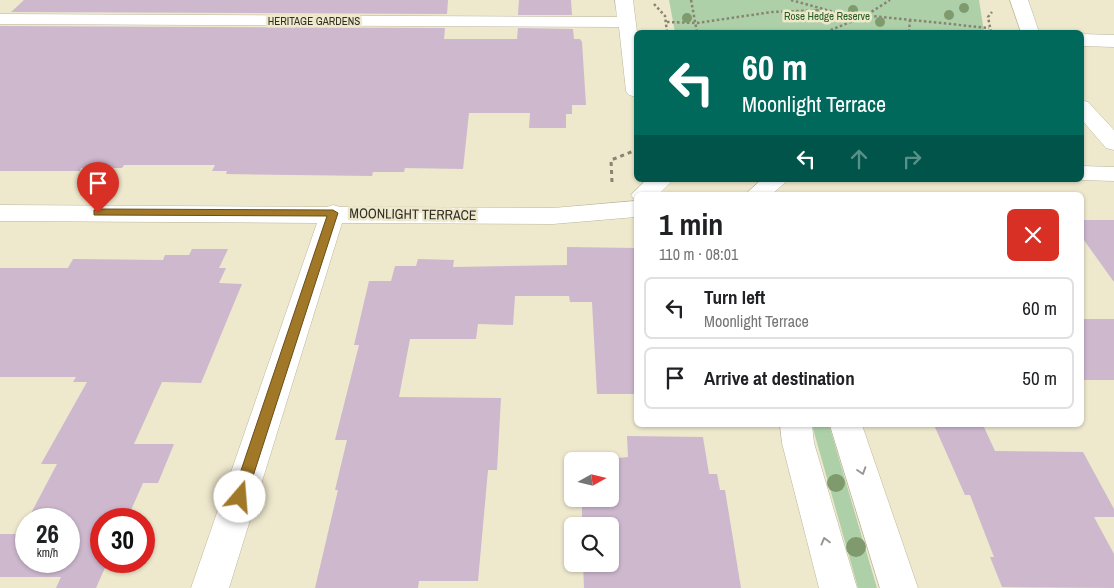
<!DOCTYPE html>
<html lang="en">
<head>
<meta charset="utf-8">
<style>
  :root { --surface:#fff; --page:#f2f2f2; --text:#202124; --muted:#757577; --line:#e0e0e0 }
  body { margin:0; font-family:"Archivo Narrow",sans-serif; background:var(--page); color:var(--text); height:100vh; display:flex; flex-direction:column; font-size:19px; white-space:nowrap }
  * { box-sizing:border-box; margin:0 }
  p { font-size:16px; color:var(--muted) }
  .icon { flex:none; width:28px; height:28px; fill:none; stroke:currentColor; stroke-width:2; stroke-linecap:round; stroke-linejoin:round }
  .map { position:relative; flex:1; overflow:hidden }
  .sheet { position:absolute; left:634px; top:192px; width:450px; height:235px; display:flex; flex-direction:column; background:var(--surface); border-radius:8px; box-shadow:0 1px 4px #0004 }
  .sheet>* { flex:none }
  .banner { position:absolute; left:634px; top:30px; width:450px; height:152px; border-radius:8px; box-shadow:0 1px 4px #0004; background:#00695c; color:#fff; overflow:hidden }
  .needle { width:32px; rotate:82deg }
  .controls { position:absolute; left:564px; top:452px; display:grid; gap:10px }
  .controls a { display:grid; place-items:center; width:55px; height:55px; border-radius:8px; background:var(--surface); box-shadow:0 1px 4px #0004; font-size:25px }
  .speed { position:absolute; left:15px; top:508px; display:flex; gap:10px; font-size:25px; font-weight:700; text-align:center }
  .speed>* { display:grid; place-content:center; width:65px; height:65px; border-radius:50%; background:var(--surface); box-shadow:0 1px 4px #0004; line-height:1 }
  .speed small { font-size:12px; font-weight:400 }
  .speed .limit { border:8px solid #d22; background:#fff; color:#111 }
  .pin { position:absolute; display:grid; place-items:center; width:42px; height:42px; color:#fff; margin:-51px -21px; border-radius:50% 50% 50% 0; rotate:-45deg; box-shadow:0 0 5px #0007 }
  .pin .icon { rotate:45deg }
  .me { position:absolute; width:55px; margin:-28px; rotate:18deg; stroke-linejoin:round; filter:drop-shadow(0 0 4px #0008) }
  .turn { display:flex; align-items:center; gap:18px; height:105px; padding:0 25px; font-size:22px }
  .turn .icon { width:65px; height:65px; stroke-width:2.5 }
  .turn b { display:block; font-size:35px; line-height:42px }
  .lanes { display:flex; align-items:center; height:48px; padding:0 25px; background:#0003; justify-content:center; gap:25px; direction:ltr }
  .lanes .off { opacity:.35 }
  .round { display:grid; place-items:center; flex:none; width:52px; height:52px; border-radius:8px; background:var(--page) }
  .overview { display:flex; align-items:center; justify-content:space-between; height:85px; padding:0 25px }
  h1 { font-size:30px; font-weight:700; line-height:38px }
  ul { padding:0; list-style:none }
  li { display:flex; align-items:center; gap:15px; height:62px; margin:0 10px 8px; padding:0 15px; border:2px solid var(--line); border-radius:8px }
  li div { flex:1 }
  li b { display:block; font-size:19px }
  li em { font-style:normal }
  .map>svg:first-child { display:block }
  .green { fill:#add0a9 }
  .building { fill:#cdb8ce }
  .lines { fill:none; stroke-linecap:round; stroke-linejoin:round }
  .street-casing { stroke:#bbb69b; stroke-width:1 }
  .path-far1 { stroke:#888473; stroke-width:2.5; stroke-dasharray:2.5 2.5; stroke-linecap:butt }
  .path { stroke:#888473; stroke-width:3; stroke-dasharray:4 4; stroke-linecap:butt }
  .street { fill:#fff; fill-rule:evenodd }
  .tree { fill:#7f9b6e }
  .oneway { stroke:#989792 }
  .route { fill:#a17827; stroke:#694e19 }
  .labels { text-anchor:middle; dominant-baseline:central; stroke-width:5; stroke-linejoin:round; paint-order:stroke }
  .far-park-label { font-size:11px; fill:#245c20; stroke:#eee8cd }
  .far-street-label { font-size:11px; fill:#312f25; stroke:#eee8cd }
  .street-label { font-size:14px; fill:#312f25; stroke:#eee8cd }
</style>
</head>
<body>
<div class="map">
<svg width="1114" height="588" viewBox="0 0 1114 588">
  <rect width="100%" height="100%" fill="#eee8cd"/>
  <g class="green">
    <path d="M669,0H979L984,32H675Z"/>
    <path d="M812,425H829L877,588H858Z"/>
  </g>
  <g class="building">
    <path d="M24,0H448L447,14L11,12Z"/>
    <path d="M519,0H571L572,15H518Z"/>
    <path d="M0,26L445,28L444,39H517L518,28L573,29L574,39H580L582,42L586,105H572V114H566V128H529L530,113H469L463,169L405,168L404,172H373L372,176L226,174L227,171H212L215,165H124L122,168H81L80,171H0Z"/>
    <path d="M1081,220H1114V282L1081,236Z"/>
    <path d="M567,247L636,248V394H597L592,302H570L569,296H515L513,325L478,324L476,339H410L399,397L501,398L497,470H488L478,581H419L418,588H315L338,490H335L347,440H335L359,345H354L369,281H391L395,266H416L418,259L454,260L453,267L567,265Z"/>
    <path d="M192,249H228L219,268H226L219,283L242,284L201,383L162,382L134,444H174L158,483H143L127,519H101V561H108L96,588H56L61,577H0V534H20L26,522V561H69V519H28L57,464H41L87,382H73L76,377H0V268H68L73,259L163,260L165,255H189Z"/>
    <rect x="1081" y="319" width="33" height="61"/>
    <path d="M934,425H983L995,451L1083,452L1114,509V517H1094L1114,554V588L1002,587L990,557H994L970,495H965Z"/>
    <path d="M627,436L703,437L709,474H717L720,490H725L741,588H584L583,564H610V526H582V499H610V485H619L618,458L628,457Z"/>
  </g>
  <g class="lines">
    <defs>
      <g id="street">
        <path d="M615,0H633L637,32L636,97L629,95L626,91L619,27L0,24V14L617,17Z"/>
        <path d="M1010,0H1028L1039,32H1021Z"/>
        <path d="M1081,34L1114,35V47L1081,46Z"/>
        <path d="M1081,100L1088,102L1114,130V150L1106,148L1081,119Z"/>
        <path d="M1081,166L1114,167V181L1081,180Z"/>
        <path d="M646,180H673L658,195H636V201L635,200L631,195Z"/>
        <path d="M761,180H788L771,195H750L748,192Z"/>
        <path d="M636,201V217L553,224L342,223L229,588H191L317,223L0,221V205L327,207L333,205L340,207L553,208Z"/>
        <path d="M780,425H812L814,443L857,588H819L782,443Z"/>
        <path d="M830,425H862L918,588H880Z"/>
      </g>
    </defs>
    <use href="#street" class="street-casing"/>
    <g class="path-far1">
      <path d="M691,0L697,32"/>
      <path d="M791,0L834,12L989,28"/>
      <path d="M654,4L665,16L667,32"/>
      <path d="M667,22L697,23L772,12L823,10"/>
      <path d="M826,32L865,16L890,0"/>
      <path d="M879,32H894"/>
      <path d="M909,32L910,20"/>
      <path d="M940,32H956"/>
      <path d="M991,32L988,17L992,12"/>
    </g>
    <path class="path" d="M612,182L611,160L636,150"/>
    <use href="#street" class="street"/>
  </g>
  <g class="tree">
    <circle cx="964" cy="8" r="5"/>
    <circle cx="853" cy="10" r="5"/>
    <circle cx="814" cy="14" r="5"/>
    <circle cx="949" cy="15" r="5"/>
    <circle cx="788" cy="16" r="5"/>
    <circle cx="687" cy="18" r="5"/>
    <circle cx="880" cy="22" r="5"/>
    <circle cx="836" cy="483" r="9"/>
    <circle cx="856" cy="547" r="10"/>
  </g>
  <defs><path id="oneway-chevron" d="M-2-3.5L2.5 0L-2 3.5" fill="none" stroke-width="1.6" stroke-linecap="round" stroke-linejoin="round" transform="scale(1.25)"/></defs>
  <g class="oneway">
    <use href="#oneway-chevron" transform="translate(862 471) rotate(72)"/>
    <use href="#oneway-chevron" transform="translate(825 541) rotate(-105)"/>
  </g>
  <path class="route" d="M98,209L333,210L338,213L245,501L240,503L234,501L232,497L327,216L94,215V210Z"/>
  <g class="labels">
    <g class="far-park-label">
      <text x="827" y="16">Rose Hedge Reserve</text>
    </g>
    <g class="far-street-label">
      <text x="314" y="21">HERITAGE GARDENS</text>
    </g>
    <g class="street-label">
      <text transform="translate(413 214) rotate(1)">MOONLIGHT TERRACE</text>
    </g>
  </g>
</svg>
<div class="controls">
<a><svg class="needle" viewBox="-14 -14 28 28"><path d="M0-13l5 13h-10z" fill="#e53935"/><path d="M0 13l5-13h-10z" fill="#757577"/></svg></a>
<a><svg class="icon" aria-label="search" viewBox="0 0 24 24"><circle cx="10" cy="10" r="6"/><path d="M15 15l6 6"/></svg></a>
</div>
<div class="speed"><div>26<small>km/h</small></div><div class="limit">30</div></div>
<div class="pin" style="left:98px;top:213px;background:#d93025"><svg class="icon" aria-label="arrive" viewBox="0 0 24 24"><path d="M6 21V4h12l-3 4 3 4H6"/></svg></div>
<svg class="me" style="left:240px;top:497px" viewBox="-20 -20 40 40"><circle r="19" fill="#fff"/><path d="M0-13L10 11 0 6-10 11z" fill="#a17827"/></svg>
<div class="banner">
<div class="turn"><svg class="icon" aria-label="left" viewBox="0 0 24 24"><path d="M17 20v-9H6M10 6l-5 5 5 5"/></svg><div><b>60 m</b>Moonlight Terrace</div></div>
<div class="lanes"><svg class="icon" aria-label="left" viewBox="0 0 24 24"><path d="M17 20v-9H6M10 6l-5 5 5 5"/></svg><svg class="icon off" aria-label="ahead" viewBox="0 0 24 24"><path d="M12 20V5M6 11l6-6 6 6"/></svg><svg class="icon off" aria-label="right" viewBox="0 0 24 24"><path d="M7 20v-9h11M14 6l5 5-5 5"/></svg></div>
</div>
<section class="sheet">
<div class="overview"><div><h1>1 min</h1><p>110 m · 08:01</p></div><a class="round" style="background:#d93025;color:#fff"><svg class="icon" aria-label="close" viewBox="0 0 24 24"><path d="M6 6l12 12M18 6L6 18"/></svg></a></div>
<ul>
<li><svg class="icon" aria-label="left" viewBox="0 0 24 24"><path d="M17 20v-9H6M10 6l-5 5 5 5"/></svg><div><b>Turn left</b><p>Moonlight Terrace</p></div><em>60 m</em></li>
<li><svg class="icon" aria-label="arrive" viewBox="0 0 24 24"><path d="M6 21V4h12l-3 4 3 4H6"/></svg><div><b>Arrive at destination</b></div><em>50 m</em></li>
</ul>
</section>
</div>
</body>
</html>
